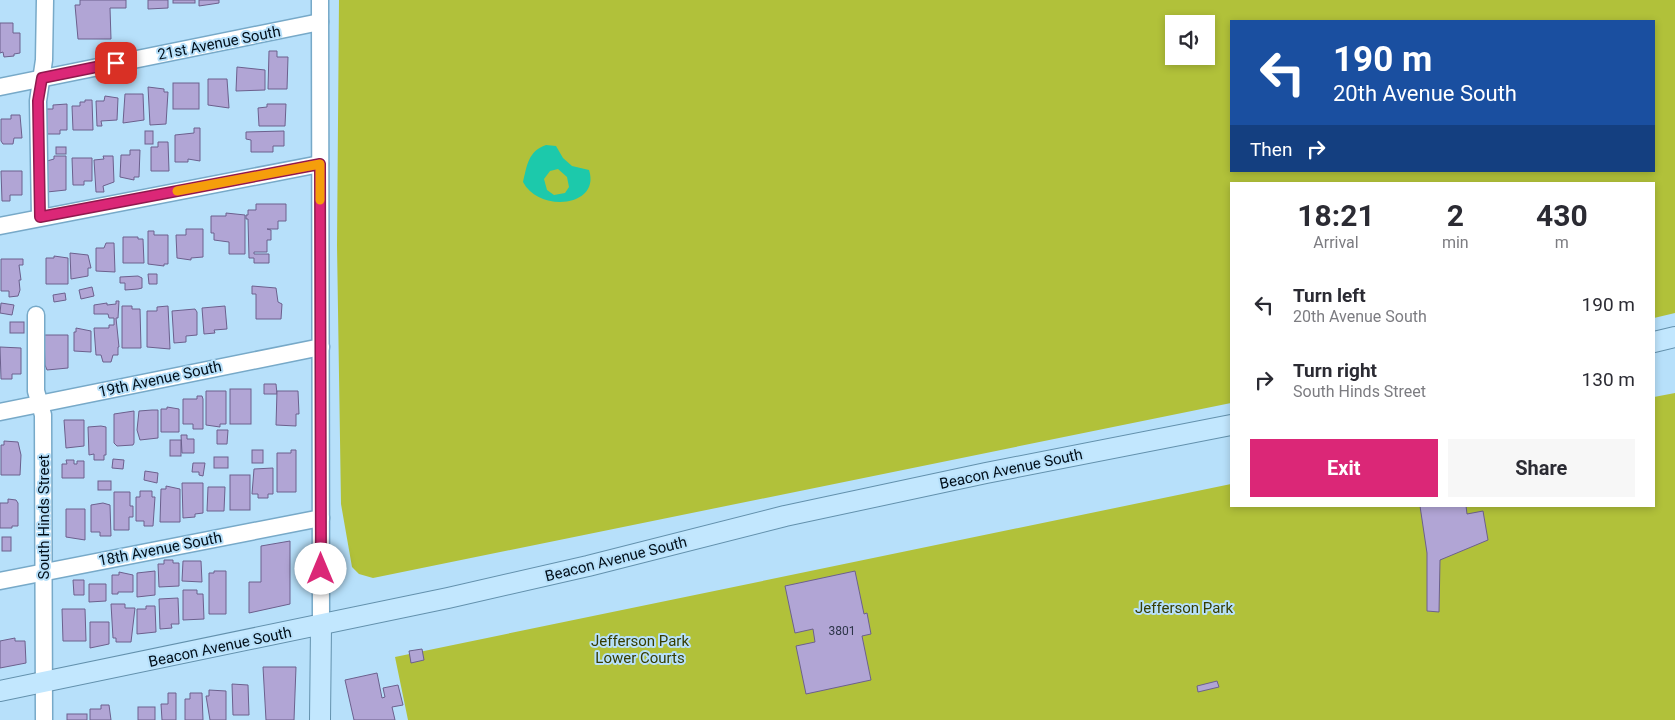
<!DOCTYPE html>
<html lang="en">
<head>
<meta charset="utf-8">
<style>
  :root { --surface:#fff; --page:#f7f7f7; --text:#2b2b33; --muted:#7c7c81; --accent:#db2777 }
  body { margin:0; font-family:Roboto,sans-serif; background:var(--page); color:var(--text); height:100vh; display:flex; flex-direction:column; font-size:19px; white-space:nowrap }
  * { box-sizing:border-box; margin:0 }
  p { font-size:16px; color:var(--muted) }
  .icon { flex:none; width:28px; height:28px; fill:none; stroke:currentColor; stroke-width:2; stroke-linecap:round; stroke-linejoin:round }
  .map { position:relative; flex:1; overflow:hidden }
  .sheet { position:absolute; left:1230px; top:182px; width:425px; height:325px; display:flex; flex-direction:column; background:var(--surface); border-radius:0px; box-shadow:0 2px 8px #0003 }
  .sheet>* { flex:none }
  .guide { position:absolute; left:1230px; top:20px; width:425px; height:152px; border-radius:0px; box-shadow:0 2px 8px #0003; background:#1a4fa0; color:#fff; overflow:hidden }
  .buttons { position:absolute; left:1165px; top:15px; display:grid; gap:10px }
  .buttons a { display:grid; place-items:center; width:50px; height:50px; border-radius:0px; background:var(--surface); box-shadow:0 2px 8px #0003; font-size:25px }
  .pin { position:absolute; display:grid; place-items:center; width:42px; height:42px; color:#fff; margin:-21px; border-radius:10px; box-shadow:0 2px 8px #0006 }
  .me { position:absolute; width:55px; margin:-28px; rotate:0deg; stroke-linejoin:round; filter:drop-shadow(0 0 4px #0008) }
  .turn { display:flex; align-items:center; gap:18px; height:105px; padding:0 20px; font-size:22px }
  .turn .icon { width:65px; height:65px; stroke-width:2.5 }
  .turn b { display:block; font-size:35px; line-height:42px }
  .then { display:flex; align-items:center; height:48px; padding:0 20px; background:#0003; gap:10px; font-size:19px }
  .eta { display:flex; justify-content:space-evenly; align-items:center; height:85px; text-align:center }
  .eta b { font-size:30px; font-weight:700; line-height:35px }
  .action { display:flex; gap:10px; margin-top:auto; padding:10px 20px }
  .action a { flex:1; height:58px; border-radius:0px; background:var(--accent); color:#fff; font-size:20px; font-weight:700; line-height:58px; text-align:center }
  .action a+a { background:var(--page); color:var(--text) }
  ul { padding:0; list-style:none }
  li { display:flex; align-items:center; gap:15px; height:75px; padding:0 20px }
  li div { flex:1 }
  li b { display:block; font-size:19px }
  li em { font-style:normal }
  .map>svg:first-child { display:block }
  .green { fill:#b1c13a; fill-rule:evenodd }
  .water { fill:#1cc9ab; fill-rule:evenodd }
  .building { fill:#b1a5d5; stroke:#6c608d }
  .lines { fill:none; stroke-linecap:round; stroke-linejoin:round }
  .minor-casing { stroke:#77a9c8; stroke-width:19 }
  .major-casing { stroke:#6391ad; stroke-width:22 }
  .minor { stroke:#fff; stroke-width:16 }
  .major { stroke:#c2e7fe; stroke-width:20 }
  .route-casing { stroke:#8e194d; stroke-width:12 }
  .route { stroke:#db2777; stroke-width:9 }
  .slow { stroke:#f59e0b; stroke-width:9 }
  .labels { text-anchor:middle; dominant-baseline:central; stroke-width:4; stroke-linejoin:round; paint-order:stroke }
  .number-label { font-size:12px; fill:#2c3448 }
  .street-label { font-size:15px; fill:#000e19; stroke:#b7e0fa }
  .park-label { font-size:15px; fill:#373d00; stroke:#b7e0fa }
</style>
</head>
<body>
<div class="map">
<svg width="1675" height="720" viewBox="0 0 1675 720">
  <rect width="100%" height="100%" fill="#b7e0fa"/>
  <g class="green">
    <path d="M339,0H1675V313L1654,318V184H1231V403L373,578L359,574L352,567L341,504L337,245ZM1231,21H1654V171H1231ZM1174,24H1206V56H1174Z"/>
    <path d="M1675,393V720H408L395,657L1231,484V506H1654V397Z"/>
  </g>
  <path class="water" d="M546,145L556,146L563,158L572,166L589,170C601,207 539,213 523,182C527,166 528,151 546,145ZM558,169L567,177L569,187L565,193L554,195L547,190L544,179L550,171Z"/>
  <g class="building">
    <path d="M80,0H126V8H110L111,39H78L75,5H80Z"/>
    <path d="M148,0H168V8L148,9Z"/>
    <rect x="173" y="0" width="22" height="3"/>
    <path d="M199,0H219V3L199,6Z"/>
    <path d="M0,23H13V33H20V53L14,54V56L4,57L3,52L0,53Z"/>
    <path d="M269,51H277V57H288L287,89H268Z"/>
    <path d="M237,67L265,70V90L236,91Z"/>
    <path d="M208,79H227L229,108L208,105Z"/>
    <rect x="173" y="83" width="26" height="26"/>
    <path d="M148,87L164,89V92H168L166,124L150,125Z"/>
    <path d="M125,94H143L144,120L123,123Z"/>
    <path d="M105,96L118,98L117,120L101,121L102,126H97L96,101H104Z"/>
    <path d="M85,100H92L93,130H73L72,106H80V102H85Z"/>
    <path d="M67,104V130H60V134H46V109H53V105Z"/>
    <path d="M267,104H286L285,126H259L258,108L267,107Z"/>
    <path d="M11,115H20L22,138H14L13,144H3L1,141V119H11Z"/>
    <path d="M194,128H200V161L188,159V162H175V135L194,133Z"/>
    <rect x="145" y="131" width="8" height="13"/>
    <path d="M284,131V146H273V152H251V140L246,139V132Z"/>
    <path d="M158,142H168L169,171H151V147H158Z"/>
    <rect x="56" y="147" width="10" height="7"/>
    <path d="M130,150H140L139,177H134V180L120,177L121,155H130Z"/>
    <path d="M54,156H66V190L47,192V161L54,159Z"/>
    <path d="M103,156H113L114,182L103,186L104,192H96L94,160L104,159Z"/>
    <path d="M72,158H92V181H84V185H73Z"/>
    <path d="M1,171H22V195H10V201H2Z"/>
    <path d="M256,204H286V221H278V229H267L271,230V240H267V252H254V254H269V263H254V258H249L248,219H246V215H248V210H256Z"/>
    <path d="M226,213L245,215V254H229V242L214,240V233H211V216H226Z"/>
    <path d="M186,229H203V257L191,258V260L177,258L176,235H186Z"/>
    <path d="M148,231H154V235H168V264H164V266L148,264Z"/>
    <path d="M123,237H138V239H143L144,263H123Z"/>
    <path d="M106,243H114L115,272L96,271V248H104Z"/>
    <path d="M70,253L88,255L91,268H88V276L71,279Z"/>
    <path d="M54,256L68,258V284H46V258H54Z"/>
    <path d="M1,259H23V265H19L21,280H19L20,290L18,296L9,297V291H1Z"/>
    <path d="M148,274H157V284H149Z"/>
    <path d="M138,276L142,278V288L138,289L125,290V283H120V277Z"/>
    <path d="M252,286L276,288L278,302L282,304L281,319H256V294H252Z"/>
    <path d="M92,287L94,296L81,299L79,290Z"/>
    <path d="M65,293L66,300L54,302L53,295Z"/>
    <path d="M116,301H119L118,318H116L119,347H118V355H113L111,362H103L101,355H96L94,328H109V325H114V318H109L108,314H94V305L107,303V305L116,304Z"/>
    <path d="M1,303L14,305L12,315L0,313Z"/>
    <path d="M122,306H132V309H140L141,348H122Z"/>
    <path d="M168,306L170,349L147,347V311H157V307Z"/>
    <path d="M225,306L227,329L214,330L215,333L204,334L202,308Z"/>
    <path d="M195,309L197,312V335L186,336V342L174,343L172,311Z"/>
    <rect x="10" y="322" width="14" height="11"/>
    <path d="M76,328L91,331V352L74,351V332H76Z"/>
    <path d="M44,335H68V368L47,370L45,365Z"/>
    <path d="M0,347L21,348V374H12V379H1Z"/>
    <path d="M264,384H276L277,394H264Z"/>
    <rect x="230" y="389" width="21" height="35"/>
    <path d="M206,391H226V424H220V427L206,425Z"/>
    <path d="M277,391H298L299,414H296V426L276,425Z"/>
    <path d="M197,396H202L203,399V429H193V424H183V399H197Z"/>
    <path d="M167,407L179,409V432H161V409H167Z"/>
    <path d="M152,410H158V438L140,440L137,430L139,411Z"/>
    <path d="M134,411V443L133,445L117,446L114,443V414Z"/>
    <path d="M64,420H84V446L66,448Z"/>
    <path d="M101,426L106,427V455H104V460H94V454L89,455L88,427Z"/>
    <path d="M217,430H228L227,444H217Z"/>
    <path d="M181,435H187V439H194V453H182Z"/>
    <rect x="170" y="440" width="11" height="16"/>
    <path d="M4,441L18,442L21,455L20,475H1V445H4Z"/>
    <rect x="252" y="450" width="11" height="13"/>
    <path d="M291,450H296V492H277V453H291Z"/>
    <rect x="214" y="457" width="14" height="11"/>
    <path d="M113,459L124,460L123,469L112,468Z"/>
    <path d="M66,460H74V464H77V461H84V478H62V464H67Z"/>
    <path d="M193,463H205L203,476L199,475V472H192Z"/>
    <path d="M273,468V494H268V498H258V494H252L254,469Z"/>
    <path d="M145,471L158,473L157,483L144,480Z"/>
    <rect x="230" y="475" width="20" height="35"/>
    <rect x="98" y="481" width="13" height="9"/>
    <path d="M182,483H203V513L195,514V517L183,518Z"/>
    <path d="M166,486L180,489V522H160L161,489H166Z"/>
    <path d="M208,487H225L224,511H207Z"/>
    <path d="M140,491H152V497H155L153,526H144V521H136V497H140Z"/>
    <path d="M114,492H130V506H133V517H129V530H114Z"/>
    <path d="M8,499L16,500L18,503V526H12V528H0V503H8Z"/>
    <path d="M103,503L110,505L111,536H100V532H91V505Z"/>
    <path d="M1420,506H1466L1467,514L1483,511L1488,540L1440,560L1439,612L1427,611V553Z"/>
    <path d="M66,509H85V540L66,537Z"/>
    <rect x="2" y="537" width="9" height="14"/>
    <path d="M290,541V604L249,613V582H261V546Z"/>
    <path d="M164,560H173V563H179V586L159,587L158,564H164Z"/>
    <path d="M183,561H201L202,582L182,581Z"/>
    <path d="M155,571V595L137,597V573Z"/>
    <path d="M214,571H226V614H209V573H214Z"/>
    <path d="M855,571L864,614L867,613L871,634L862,636L871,680L806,694L796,646L815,642L813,629L795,633L785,586Z"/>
    <path d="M119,572L133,575V592H118V594H112V575H119Z"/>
    <path d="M73,580H84V595H74Z"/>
    <path d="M89,584H106V601L89,602Z"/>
    <path d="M183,590H197V594H203L204,619L183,620Z"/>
    <path d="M178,598L179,624H171L172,628L160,629L159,599Z"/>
    <path d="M111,604H125V608H135L131,642H116V638H113Z"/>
    <path d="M146,606H155L156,632L137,634V609H146Z"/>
    <path d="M62,609H85L86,641H63Z"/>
    <path d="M90,622H109V644L90,648Z"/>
    <path d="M15,638V641H25L26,663L0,668V641Z"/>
    <path d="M422,649L424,660L411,663L409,651Z"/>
    <path d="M263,667H296L294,720H266Z"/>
    <path d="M377,673L382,698L385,697L383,688L398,685L403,705L392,707L395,720H354L345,680Z"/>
    <path d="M1217,681L1219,687L1198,692L1197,686Z"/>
    <path d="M232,684L248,685L249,715H233Z"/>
    <path d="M209,690L226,691V720H210L206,696H209Z"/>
    <path d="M168,693H176V720H162L161,704H168Z"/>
    <path d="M190,693H202L203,720H185V699H190Z"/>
    <path d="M101,705H109L111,720H90V709H101Z"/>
    <rect x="138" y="707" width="17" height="13"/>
    <rect x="67" y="714" width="20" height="6"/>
  </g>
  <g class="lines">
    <defs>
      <g id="minor">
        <path d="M320,0L321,626"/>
        <path d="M0,87L320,22"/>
        <path d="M40,217L38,101L44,60L45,0"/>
        <path d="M0,226L320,164"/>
        <path d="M36,315V391L43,415L44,720"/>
        <path d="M0,412L321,347"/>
        <path d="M0,581L321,518"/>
      </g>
      <g id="major">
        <path d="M1654,342L1675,337"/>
        <path d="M0,691L448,598L588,566L785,516L986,473L1231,425"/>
        <path d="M320,720L321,626"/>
      </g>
    </defs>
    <use href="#minor" class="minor-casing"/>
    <use href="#major" class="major-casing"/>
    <use href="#minor" class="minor"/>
    <use href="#major" class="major"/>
  </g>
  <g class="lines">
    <defs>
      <path id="route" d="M116,63L42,78L38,101L40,217L320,164L321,569"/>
    </defs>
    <use href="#route" class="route-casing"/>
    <use href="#route" class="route"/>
    <path class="slow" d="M177,191L320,164V200"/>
  </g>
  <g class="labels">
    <g class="number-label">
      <text x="842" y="631">3801</text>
    </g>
    <g class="street-label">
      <text transform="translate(219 43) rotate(-11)">21st Avenue South</text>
      <text transform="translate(160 379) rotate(-12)">19th Avenue South</text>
      <text transform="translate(1011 469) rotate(-12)">Beacon Avenue South</text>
      <text transform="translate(44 517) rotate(-90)">South Hinds Street</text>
      <text transform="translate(160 549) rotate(-11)">18th Avenue South</text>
      <text transform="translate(616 559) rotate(-14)">Beacon Avenue South</text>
      <text transform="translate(220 647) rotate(-12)">Beacon Avenue South</text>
    </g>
    <g class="park-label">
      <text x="1184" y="608">Jefferson Park</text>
      <text x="640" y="641">Jefferson Park<tspan x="640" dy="17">Lower Courts</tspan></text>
    </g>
  </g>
</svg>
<div class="buttons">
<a><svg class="icon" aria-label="sound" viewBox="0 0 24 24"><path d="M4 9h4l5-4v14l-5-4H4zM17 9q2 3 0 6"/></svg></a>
</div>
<div class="pin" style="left:116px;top:63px;background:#d93025"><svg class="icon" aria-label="arrive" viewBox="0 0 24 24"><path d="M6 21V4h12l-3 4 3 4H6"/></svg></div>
<svg class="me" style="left:321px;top:569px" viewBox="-20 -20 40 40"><circle r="19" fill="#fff"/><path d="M0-13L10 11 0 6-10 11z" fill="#db2777"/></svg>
<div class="guide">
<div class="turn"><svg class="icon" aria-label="left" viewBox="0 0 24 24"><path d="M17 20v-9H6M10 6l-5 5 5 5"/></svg><div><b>190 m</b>20th Avenue South</div></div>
<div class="then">Then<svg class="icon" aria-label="right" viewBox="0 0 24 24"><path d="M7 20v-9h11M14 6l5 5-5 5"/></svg></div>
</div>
<section class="sheet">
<div class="eta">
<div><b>18:21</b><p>Arrival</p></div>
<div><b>2</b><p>min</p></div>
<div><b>430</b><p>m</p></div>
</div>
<ul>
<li><svg class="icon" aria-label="left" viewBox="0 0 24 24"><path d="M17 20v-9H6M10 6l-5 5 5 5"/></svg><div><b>Turn left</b><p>20th Avenue South</p></div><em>190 m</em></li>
<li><svg class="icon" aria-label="right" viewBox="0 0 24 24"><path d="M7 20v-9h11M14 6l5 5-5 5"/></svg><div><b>Turn right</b><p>South Hinds Street</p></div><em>130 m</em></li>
</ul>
<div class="action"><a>Exit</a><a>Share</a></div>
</section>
</div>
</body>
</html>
